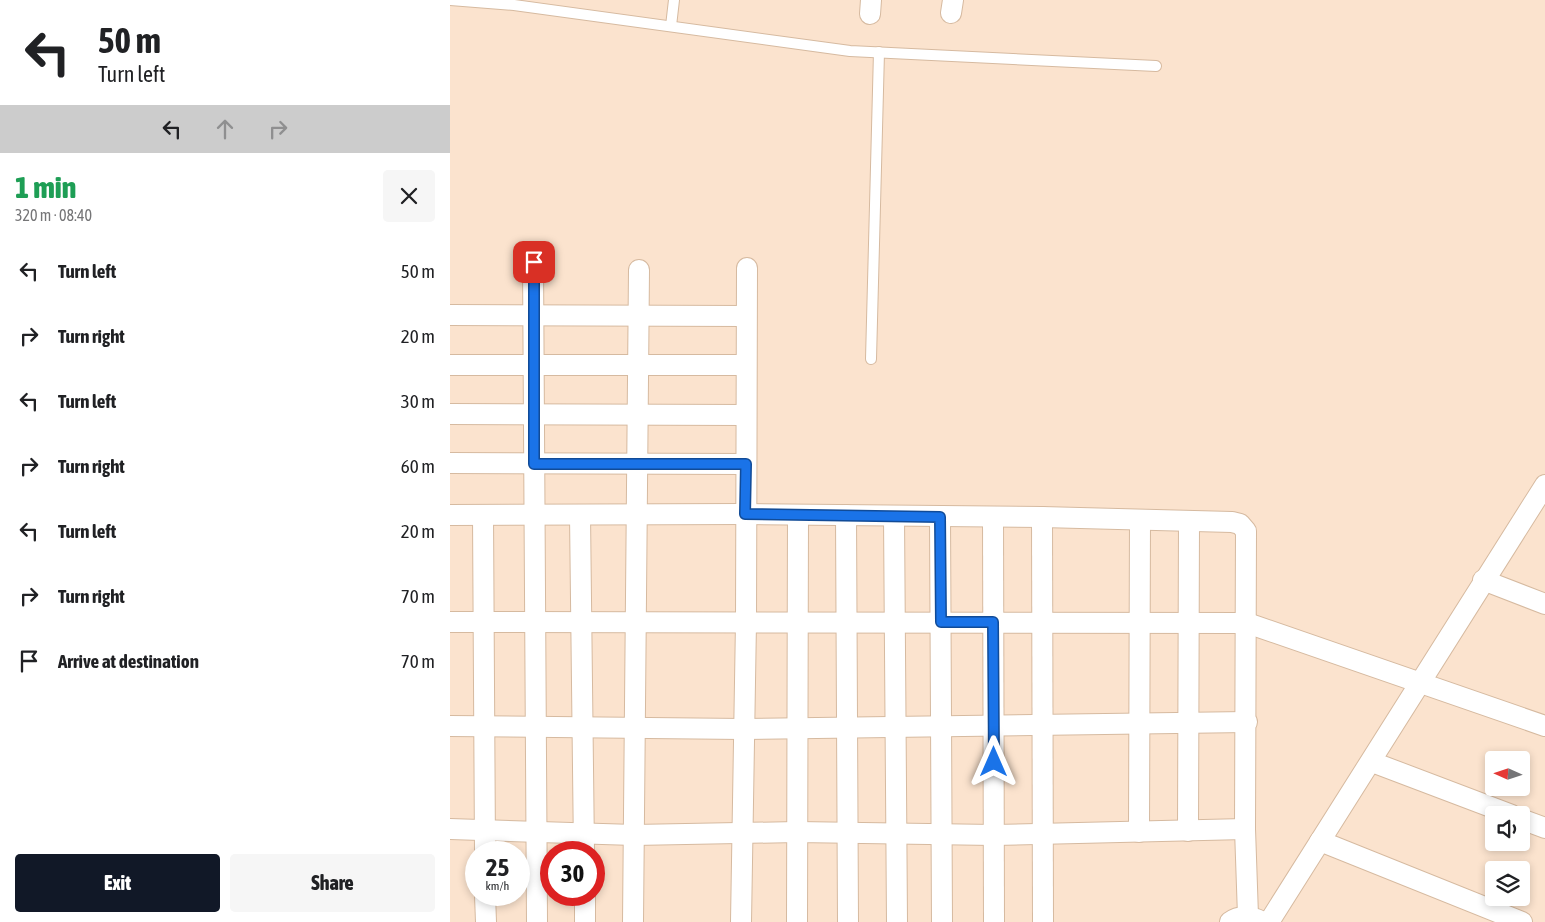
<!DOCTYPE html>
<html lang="en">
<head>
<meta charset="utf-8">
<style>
  :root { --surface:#fff; --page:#f6f6f6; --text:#202124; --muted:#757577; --accent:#111827 }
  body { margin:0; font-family:"Asap Condensed",sans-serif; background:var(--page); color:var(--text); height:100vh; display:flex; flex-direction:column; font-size:19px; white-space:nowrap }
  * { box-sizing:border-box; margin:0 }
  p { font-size:16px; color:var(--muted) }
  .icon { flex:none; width:28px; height:28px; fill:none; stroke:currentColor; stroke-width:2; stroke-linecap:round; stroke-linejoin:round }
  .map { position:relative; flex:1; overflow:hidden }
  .sheet { display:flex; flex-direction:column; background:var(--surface); width:450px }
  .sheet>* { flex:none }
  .hud { background:#fff; color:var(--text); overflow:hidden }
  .needle { width:32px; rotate:273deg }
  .tools { position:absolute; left:1035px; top:751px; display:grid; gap:10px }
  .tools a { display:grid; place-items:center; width:45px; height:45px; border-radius:5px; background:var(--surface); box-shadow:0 2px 8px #0003; font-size:25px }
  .speed { position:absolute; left:15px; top:841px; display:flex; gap:10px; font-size:25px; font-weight:700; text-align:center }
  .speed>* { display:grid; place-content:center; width:65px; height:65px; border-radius:50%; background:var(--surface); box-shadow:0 2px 8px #0003; line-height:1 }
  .speed small { font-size:12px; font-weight:400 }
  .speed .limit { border:8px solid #d22; background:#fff; color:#111 }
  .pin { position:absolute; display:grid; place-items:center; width:42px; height:42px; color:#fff; margin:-21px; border-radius:10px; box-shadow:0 2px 8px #0006 }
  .me { position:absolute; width:55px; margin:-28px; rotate:0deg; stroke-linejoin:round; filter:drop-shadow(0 0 4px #0008) }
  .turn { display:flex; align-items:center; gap:18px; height:105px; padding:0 15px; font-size:22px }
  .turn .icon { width:65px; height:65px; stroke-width:2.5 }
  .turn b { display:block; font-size:35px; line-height:42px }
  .lanes { display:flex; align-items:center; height:48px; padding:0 15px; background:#0003; justify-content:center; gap:25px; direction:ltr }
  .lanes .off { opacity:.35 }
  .round { display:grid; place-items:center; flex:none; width:52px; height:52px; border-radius:5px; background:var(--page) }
  .overview { display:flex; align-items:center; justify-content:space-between; height:85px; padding:0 15px }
  h1 { font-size:30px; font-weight:800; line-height:38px; color:#1e9e55 }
  .action { display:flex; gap:10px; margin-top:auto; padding:10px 15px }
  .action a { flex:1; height:58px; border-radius:5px; background:var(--accent); color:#fff; font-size:20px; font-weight:800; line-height:58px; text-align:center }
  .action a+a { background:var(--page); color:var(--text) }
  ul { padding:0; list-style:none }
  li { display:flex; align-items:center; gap:15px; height:65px; padding:0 15px }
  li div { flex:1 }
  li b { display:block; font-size:19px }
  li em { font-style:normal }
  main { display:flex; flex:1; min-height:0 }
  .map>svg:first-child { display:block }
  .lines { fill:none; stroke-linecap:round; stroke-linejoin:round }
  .lane-casing { stroke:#d6baa0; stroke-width:12 }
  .street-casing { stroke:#d6baa0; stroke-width:22 }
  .lane { stroke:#fff; stroke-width:10 }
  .street { stroke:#fff; stroke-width:20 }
  .route-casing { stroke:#114b97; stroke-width:12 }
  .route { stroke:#1a73e8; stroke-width:9 }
</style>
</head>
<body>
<main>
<section class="sheet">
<div class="hud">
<div class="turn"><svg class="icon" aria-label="left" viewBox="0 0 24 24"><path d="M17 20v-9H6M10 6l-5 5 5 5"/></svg><div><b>50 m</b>Turn left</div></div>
<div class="lanes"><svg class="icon" aria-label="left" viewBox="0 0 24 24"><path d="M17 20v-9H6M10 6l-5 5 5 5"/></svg><svg class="icon off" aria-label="ahead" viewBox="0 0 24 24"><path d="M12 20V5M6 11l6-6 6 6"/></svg><svg class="icon off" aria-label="right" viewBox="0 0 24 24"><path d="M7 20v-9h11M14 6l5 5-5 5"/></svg></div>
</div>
<div class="overview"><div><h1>1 min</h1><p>320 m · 08:40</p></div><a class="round"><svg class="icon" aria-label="close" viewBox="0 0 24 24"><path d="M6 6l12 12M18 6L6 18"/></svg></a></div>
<ul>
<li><svg class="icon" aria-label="left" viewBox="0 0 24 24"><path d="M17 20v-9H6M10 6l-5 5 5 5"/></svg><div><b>Turn left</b></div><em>50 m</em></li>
<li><svg class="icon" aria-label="right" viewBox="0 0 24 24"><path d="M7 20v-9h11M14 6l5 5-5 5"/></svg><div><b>Turn right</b></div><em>20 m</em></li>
<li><svg class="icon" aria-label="left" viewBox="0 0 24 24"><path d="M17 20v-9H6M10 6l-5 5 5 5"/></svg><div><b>Turn left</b></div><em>30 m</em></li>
<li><svg class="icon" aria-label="right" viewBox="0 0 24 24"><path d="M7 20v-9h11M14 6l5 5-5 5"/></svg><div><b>Turn right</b></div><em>60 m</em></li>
<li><svg class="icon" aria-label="left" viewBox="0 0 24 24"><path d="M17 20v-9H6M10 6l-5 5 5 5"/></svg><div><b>Turn left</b></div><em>20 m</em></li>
<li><svg class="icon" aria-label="right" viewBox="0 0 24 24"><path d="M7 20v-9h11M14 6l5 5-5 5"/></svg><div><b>Turn right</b></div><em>70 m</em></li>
<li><svg class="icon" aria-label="arrive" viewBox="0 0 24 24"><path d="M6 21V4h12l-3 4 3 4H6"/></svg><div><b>Arrive at destination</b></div><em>70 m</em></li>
</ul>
<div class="action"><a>Exit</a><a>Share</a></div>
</section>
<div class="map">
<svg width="1095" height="922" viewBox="0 0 1095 922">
  <rect width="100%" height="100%" fill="#fbe3ce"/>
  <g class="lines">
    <defs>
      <g id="lane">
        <path d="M0,0L64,5L400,51L706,66"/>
        <path d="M221,26L224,0"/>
        <path d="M421,359L429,52"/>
      </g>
      <g id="street">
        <path d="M501,13L503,0"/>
        <path d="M420,14L421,0"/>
        <path d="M83,262L87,922"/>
        <path d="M0,315L296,316"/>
        <path d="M0,365H295"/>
        <path d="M0,414L296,415"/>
        <path d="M0,463L295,464"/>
        <path d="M0,515L295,514L592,517L782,522L790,524L796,531L795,829L798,916"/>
        <path d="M33,515L35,852"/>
        <path d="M130,515L134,852"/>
        <path d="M396,515L398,922"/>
        <path d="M444,516L447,922"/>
        <path d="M490,517L492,922"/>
        <path d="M543,517L544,922"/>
        <path d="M592,517L593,922"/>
        <path d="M1033,580L1095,604"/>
        <path d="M0,622L797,623L1095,726"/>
        <path d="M0,726L293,729L797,722"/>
        <path d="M922,762L1062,815"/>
        <path d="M1071,819L1095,828"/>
        <path d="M0,829L184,835L347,832L544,835L795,829"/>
        <path d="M738,831L739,521"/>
        <path d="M689,832L690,520"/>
        <path d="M870,841L1072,922"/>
        <path d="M35,895L36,922"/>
        <path d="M135,895V922"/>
        <path d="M183,922L189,270"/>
        <path d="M291,922L296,622L297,268"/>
        <path d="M347,922L348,515"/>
        <path d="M780,922C789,915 801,916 811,921"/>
        <path d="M819,922L1095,485"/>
      </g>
    </defs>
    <use href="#lane" class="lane-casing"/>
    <use href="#street" class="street-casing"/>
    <use href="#lane" class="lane"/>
    <use href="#street" class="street"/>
  </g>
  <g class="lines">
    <defs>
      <path id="route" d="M84,262V464H296L295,514L490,517L491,622H543L544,762"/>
    </defs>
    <use href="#route" class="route-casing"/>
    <use href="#route" class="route"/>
  </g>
</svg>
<div class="tools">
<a><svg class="needle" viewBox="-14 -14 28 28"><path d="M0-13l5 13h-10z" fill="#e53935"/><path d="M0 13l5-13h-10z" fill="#757577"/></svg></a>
<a><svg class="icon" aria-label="sound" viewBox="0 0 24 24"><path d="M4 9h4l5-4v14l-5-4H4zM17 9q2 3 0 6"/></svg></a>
<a><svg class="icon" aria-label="layers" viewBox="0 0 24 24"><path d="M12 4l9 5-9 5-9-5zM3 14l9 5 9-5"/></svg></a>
</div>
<div class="speed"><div>25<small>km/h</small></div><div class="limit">30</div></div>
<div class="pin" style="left:84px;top:262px;background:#d93025"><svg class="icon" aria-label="arrive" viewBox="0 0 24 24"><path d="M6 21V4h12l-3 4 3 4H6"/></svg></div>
<svg class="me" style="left:544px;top:762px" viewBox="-20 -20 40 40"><path d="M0-17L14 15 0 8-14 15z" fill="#1a73e8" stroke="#fff" stroke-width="4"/></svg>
</div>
</main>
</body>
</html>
